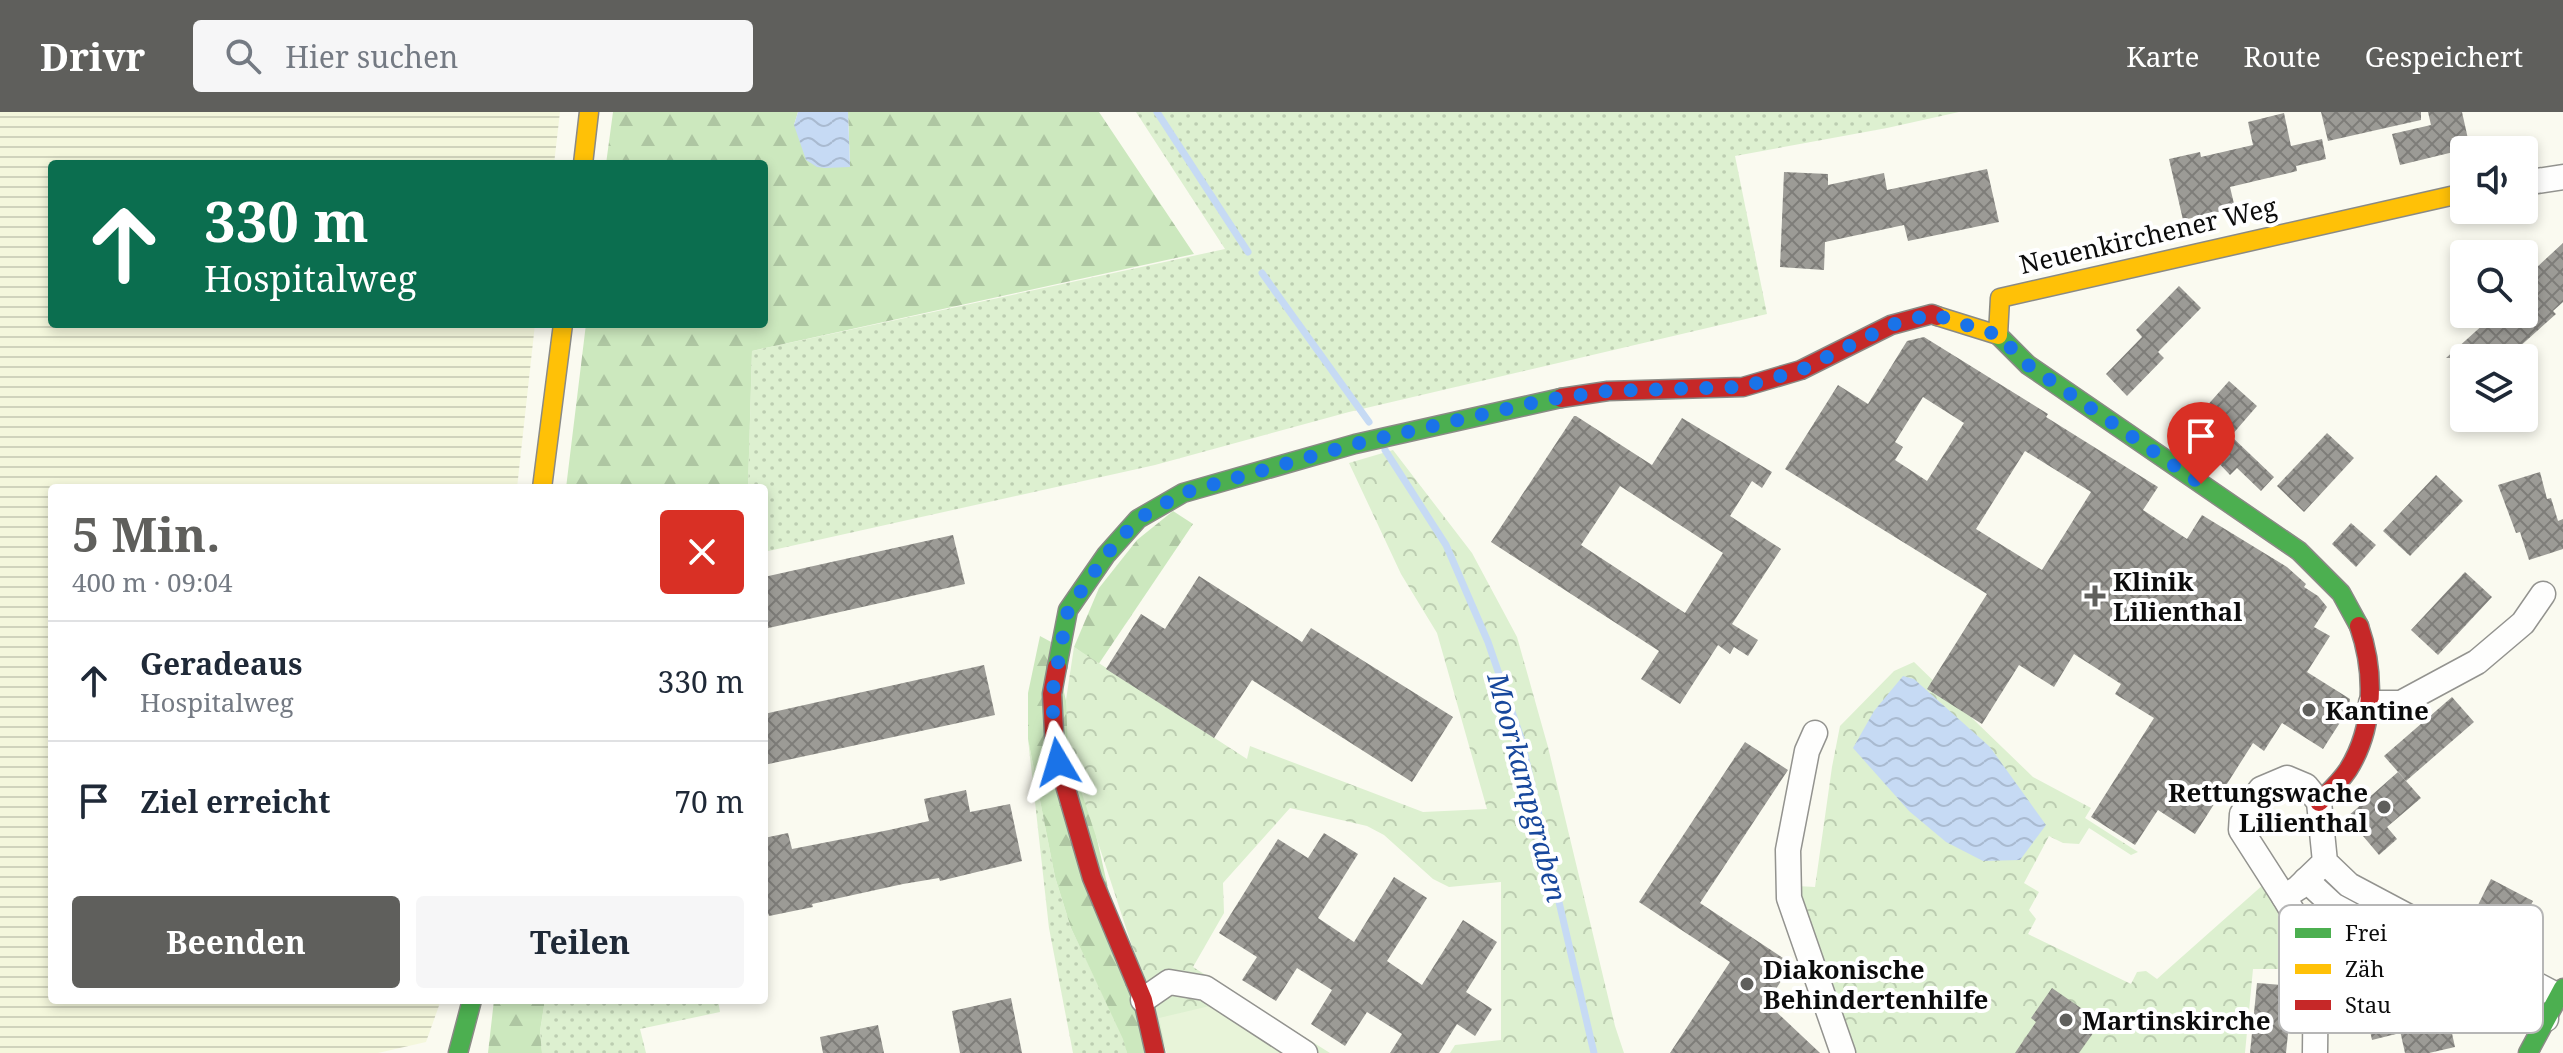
<!DOCTYPE html>
<html lang="de">
<head>
<meta charset="utf-8">
<style>
  :root { --surface:#fff; --page:#f6f6f7; --text:#1f2937; --muted:#747a83; --line:#e0e1e3; --accent:#5f5f5c }
  body { margin:0; font-family:"Noto Serif",serif; background:var(--page); color:var(--text); height:100vh; display:flex; flex-direction:column; font-size:30px; white-space:nowrap }
  * { box-sizing:border-box; margin:0 }
  p { font-size:26px; color:var(--muted) }
  .icon { flex:none; width:44px; height:44px; fill:none; stroke:currentColor; stroke-width:2; stroke-linecap:round; stroke-linejoin:round }
  .map { position:relative; flex:1; overflow:hidden }
  .panel { position:absolute; left:48px; top:372px; width:720px; height:520px; display:flex; flex-direction:column; background:var(--surface); border-radius:8px; box-shadow:0 4px 12px #0003 }
  .panel>* { flex:none }
  .banner { position:absolute; left:48px; top:48px; width:720px; height:168px; border-radius:8px; box-shadow:0 4px 12px #0003; background:#0b6e4f; color:#fff; overflow:hidden }
  .fabs { position:absolute; left:2450px; top:24px; display:grid; gap:16px }
  .fabs a { display:grid; place-items:center; width:88px; height:88px; border-radius:8px; background:var(--surface); box-shadow:0 4px 12px #0003; font-size:40px }
  .pin { position:absolute; display:grid; place-items:center; width:68px; height:68px; color:#fff; margin:-82px -34px; border-radius:50% 50% 50% 0; rotate:-45deg; box-shadow:0 0 8px #0007 }
  .pin .icon { rotate:45deg }
  .me { position:absolute; width:88px; margin:-44px; rotate:353deg; stroke-linejoin:round; filter:drop-shadow(0 0 6px #0008) }
  .turn { display:flex; align-items:center; gap:28px; height:168px; padding:0 24px; font-size:36px }
  .turn .icon { width:104px; height:104px; stroke-width:2.5 }
  .turn b { display:block; font-size:56px; line-height:68px }
  .round { display:grid; place-items:center; flex:none; width:84px; height:84px; border-radius:8px; background:var(--page) }
  .head { display:flex; align-items:center; justify-content:space-between; height:136px; padding:0 24px }
  h1 { font-size:48px; font-weight:700; line-height:60px; color:var(--accent) }
  .action { display:flex; gap:16px; margin-top:auto; padding:16px 24px }
  .action a { flex:1; height:92px; border-radius:8px; background:var(--accent); color:#fff; font-size:32px; font-weight:700; line-height:92px; text-align:center }
  .action a+a { background:var(--page); color:var(--text) }
  ul { padding:0; list-style:none }
  li { display:flex; align-items:center; gap:24px; height:120px; padding:0 24px; border-top:2px solid var(--line) }
  li div { flex:1 }
  li b { display:block; font-size:30px }
  li em { font-style:normal }
  header { display:flex; align-items:center; gap:48px; box-sizing:border-box; height:112px; padding:0 40px; background:var(--accent); color:#fff }
  header strong { font-size:38px }
  nav { display:flex; gap:44px; margin-inline-start:auto; font-size:28px }
  .search { width:560px; height:72px; background:var(--page); display:flex; align-items:center; gap:20px; box-sizing:border-box; padding:0 28px; border-radius:8px; color:var(--muted); font-size:30px }
  .map>svg:first-child { display:block }
  .farmland { fill:url(#farmland-rules) }
  .grass { fill:url(#grass-dots) }
  .forest { fill:url(#forest-firs) }
  .park { fill:url(#park-crowns) }
  .pitch { fill:#e8f4d9 }
  .water { fill:url(#water-waves) }
  .lines { fill:none; stroke-linecap:round; stroke-linejoin:round }
  .stream { stroke:#c6daf4; stroke-width:7 }
  .building { fill:url(#building-cross-hatch); fill-rule:evenodd }
  .street-casing { stroke:#93938f; stroke-width:27 }
  .fast-casing { stroke:#8a8a85; stroke-width:21 }
  .slow-casing { stroke:#8a8a85; stroke-width:21 }
  .jam-casing { stroke:#8a8a85; stroke-width:21 }
  .street { stroke:#fefefd; stroke-width:24 }
  .fast { stroke:#4caf50; stroke-width:18 }
  .slow { stroke:#ffc107; stroke-width:18 }
  .jam { stroke:#c62828; stroke-width:18 }
  .route { stroke:#1a73e8; stroke-width:14; stroke-dasharray:0 25.2 }
  .poi-dot { fill:#5f5f5c; stroke:#fff; stroke-width:3 }
  .labels { text-anchor:middle; dominant-baseline:central; stroke-width:8; stroke-linejoin:round; paint-order:stroke }
  .street-label { font-size:26px; fill:#0c0c0c; stroke:#fff }
  .poi-label { font-size:26px; font-weight:bold; fill:#0c0c0c; stroke:#fff; text-anchor:start }
  .water-label { font-size:28px; font-style:italic; fill:#17479c; stroke:#fff }
  .key { fill:#fff; stroke:#b6b6b6; stroke-width:2 }
  .key-label { font-size:22px; fill:#0c0c0c }
</style>
</head>
<body>
<header>
<strong>Drivr</strong>
<div class="search"><svg class="icon" aria-label="search" viewBox="0 0 24 24"><circle cx="10" cy="10" r="6"/><path d="M15 15l6 6"/></svg>Hier suchen</div>
<nav><a>Karte</a><a>Route</a><a>Gespeichert</a></nav>
</header>
<div class="map">
<svg width="2563" height="941" viewBox="0 0 2563 941">
  <defs>
    <pattern id="farmland-rules" width="6" height="5" patternUnits="userSpaceOnUse" patternTransform="scale(2)"><rect width="6" height="5" fill="#f4f7dc"/><path d="M0 2.5h6" fill="none" stroke="#d0d3bc"/></pattern>
    <pattern id="grass-dots" width="8" height="8" patternUnits="userSpaceOnUse" patternTransform="scale(2)"><rect width="8" height="8" fill="#ddf0d0"/><path d="M2 2h.1M6 6h.1" fill="none" stroke="#bccdb1" stroke-width="1.8" stroke-linecap="round"/></pattern>
    <pattern id="forest-firs" width="22" height="20" patternUnits="userSpaceOnUse" patternTransform="scale(2)"><rect width="22" height="20" fill="#cce8be"/><path d="M5 1l3.5 6h-7zM16 11l3.5 6h-7z" fill="#aec6a2"/></pattern>
    <pattern id="park-crowns" width="20" height="18" patternUnits="userSpaceOnUse" patternTransform="scale(2)"><rect width="20" height="18" fill="#ddf0d0"/><path d="M2 6a3 3 0 1 1 6 0M12 15a3 3 0 1 1 6 0" fill="none" stroke="#bccdb1"/></pattern>
    <pattern id="water-waves" width="16" height="10" patternUnits="userSpaceOnUse" patternTransform="scale(2)"><rect width="16" height="10" fill="#c6daf4"/><path d="M0 5q4-4 8 0t8 0" fill="none" stroke="#a9bad0"/></pattern>
    <pattern id="building-cross-hatch" width="8" height="8" patternUnits="userSpaceOnUse" patternTransform="scale(2)"><rect width="8" height="8" fill="#9c9b96"/><path d="M0 0l8 8M0 8l8-8" fill="none" stroke="#7e7d79"/></pattern>
  </defs>
  <rect width="100%" height="100%" fill="#fafaf0"/>
  <path class="farmland" d="M0,0H560L554,52H52V212H535L517,376H52V888H441L426,930L378,941H0Z"/>
  <g class="grass">
    <path d="M1136,0H1959L1887,16L1735,44L1767,202L1349,300L1155,353L764,440V376H748L752,239L1225,137Z"/>
    <path d="M1028,627L1055,765L1071,816L1124,927L1127,941H1073L1049,816Z"/>
    <path d="M545,888H718L720,900L640,917L646,941H542L540,919Z"/>
  </g>
  <g class="forest">
    <path d="M613,0H798L794,13L850,54L848,0H1099L1194,142L752,239L748,376H566L586,212H764V52H606Z"/>
    <path d="M1173,399L1193,412L1098,553L1074,535L1099,476L1137,428Z"/>
    <path d="M1040,524L1053,531L1145,941H1127L1123,927L1071,816L1055,765L1028,627V581Z"/>
    <path d="M494,888H545L540,919L542,941H488Z"/>
  </g>
  <g class="park">
    <path d="M1393,338L1472,441L1517,525L1548,635L1615,914L1624,941H1450L1455,933L1501,928V770L1449,775L1433,767L1384,723L1367,714L1290,696L1223,771L1224,801L1193,855L1330,941H1167L1068,639L1066,588L1074,535L1247,647L1250,634L1423,700L1487,697L1437,521L1401,462L1349,351Z"/>
    <path d="M1914,550L2033,665L2091,696L2085,706L2138,740L2131,743L2089,716L2079,732L2063,731L2049,724L2024,771L2039,780L2029,798L2036,807L2028,822L2131,872L2137,860L2146,859L2157,867L2264,772L2296,829L2298,857H2253L2245,941H1854L1797,774L1815,775L1832,655L1840,614L1894,559Z"/>
  </g>
  <path class="pitch" d="M1214,893L1282,937L1283,941H1167L1159,906Z"/>
  <g class="water">
    <path d="M798,0H848L850,55L825,56L817,55L806,48L794,13Z"/>
    <path d="M1903,564L1914,567L1990,635L2046,713L2020,748L1983,749L1946,730L1909,699L1853,636L1874,599Z"/>
  </g>
  <g class="lines">
    <g class="stream">
      <path d="M1157,0L1248,140"/>
      <path d="M1262,161L1369,310"/>
      <path d="M1385,338L1446,433L1488,530L1521,626L1594,941"/>
    </g>
  </g>
  <g class="building">
    <path d="M2321,0H2421V8L2328,29Z"/>
    <path d="M2428,0H2462L2470,36L2400,53L2392,22L2431,13Z"/>
    <path d="M2284,1L2291,34L2322,27L2326,47L2296,54L2297,59L2230,75L2235,96L2183,108L2169,47L2200,40L2201,45L2253,33L2248,10Z"/>
    <path d="M1987,57L1999,110L1908,129L1904,113L1825,130L1824,158L1780,155L1784,60L1828,62V73L1884,61L1887,78Z"/>
    <path d="M2563,131V190L2553,199L2556,202L2507,246H2446L2495,202H2524V167Z"/>
    <path d="M2179,174L2201,196L2158,240L2164,246L2127,284L2106,262L2142,225L2136,218Z"/>
    <path d="M1924,225L2048,302L2046,305L2158,375L2143,398L2187,427L2202,403L2287,455L2306,472L2304,475L2318,484L2327,495L2314,515L2330,524L2307,560L2350,587L2348,598L2323,637L2282,611L2264,639L2253,631L2195,722L2158,698L2135,733L2091,705L2154,606L2115,582L2121,572L2074,542L2054,575L2019,553L1982,612L1927,577L1987,482L1785,357L1838,273L1868,292L1907,229ZM1923,285L1964,311L1927,369L1895,348L1903,335L1895,330ZM2025,339L2091,380L2042,458L1976,417Z"/>
    <path d="M2229,269L2257,294L2231,324L2274,365L2261,379L2237,356L2230,363L2212,344L2208,348L2181,323Z"/>
    <path d="M1574,304H1576L1652,353L1682,306L1772,360L1762,376L1752,369L1730,404L1781,437L1732,512L1758,528L1748,544L1734,535L1730,542L1718,533L1680,592L1641,567L1659,539L1491,430ZM1620,374L1723,441L1685,501L1581,433Z"/>
    <path d="M2327,321L2354,346L2304,400L2277,374Z"/>
    <path d="M2540,360L2547,387L2551,386L2558,409L2563,407V437L2529,448L2520,420L2516,421L2498,373Z"/>
    <path d="M2436,363L2463,389L2410,444L2383,419Z"/>
    <path d="M2351,411L2376,433L2356,455L2332,432Z"/>
    <path d="M953,423L965,472L764,517V465Z"/>
    <path d="M2465,460L2492,485L2438,543L2411,518Z"/>
    <path d="M1199,464L1302,530L1311,516L1453,605L1412,670L1252,568L1214,626L1106,557L1141,502L1165,517Z"/>
    <path d="M984,553L995,603L764,653V602Z"/>
    <path d="M2452,585L2474,610L2406,669L2384,644Z"/>
    <path d="M1745,630L1788,658L1700,791L1792,852L1767,891L1820,941H1670L1730,850L1639,790Z"/>
    <path d="M2398,660L2421,686L2387,715L2397,727L2379,743L2347,705Z"/>
    <path d="M966,678L970,700L1010,692L1022,749L940,769L939,766L903,772L812,792L813,795L769,804L768,801L764,802V726L788,721L792,737L889,718L929,709L924,687Z"/>
    <path d="M1324,721L1358,742L1318,806L1354,830L1394,765L1427,786L1387,849L1422,873L1463,808L1497,830L1466,880L1492,897L1475,924L1457,912L1439,941H1390L1402,922L1367,900L1345,934L1311,912L1332,878L1297,856L1276,889L1242,868L1257,845L1219,821L1278,727L1308,746Z"/>
    <path d="M2491,767L2533,789L2515,823L2474,801Z"/>
    <path d="M2257,871L2293,874L2286,941H2250Z"/>
    <path d="M2052,876L2101,910L2079,941H2015L2036,910L2031,906Z"/>
    <path d="M1011,886L1022,941H960L952,899Z"/>
    <path d="M2446,894L2455,935L2429,941H2405L2397,905Z"/>
    <path d="M2395,899L2400,921L2372,928L2367,905Z"/>
    <path d="M878,913L884,941H823L820,925Z"/>
  </g>
  <g class="lines">
    <defs>
      <g id="street">
        <path d="M2524,71L2563,65"/>
        <path d="M2371,591H2401L2477,550L2523,511L2543,482"/>
        <path d="M1815,621L1807,639L1788,738L1789,786L1843,941"/>
        <path d="M2325,750L2298,776L2284,785L2241,718L2242,702L2261,677L2287,666L2306,674L2319,690L2325,750L2349,773L2558,884"/>
        <path d="M2306,768L2333,793L2546,907"/>
        <path d="M2284,785L2304,819L2316,850L2315,941"/>
        <path d="M1143,888L1169,870L1205,876L1305,941"/>
      </g>
      <g id="fast">
        <path d="M1998,223L2028,253L2299,439L2341,481L2359,514"/>
        <path d="M1057,555L1068,498L1106,443L1138,407L1183,381L1355,332L1561,286"/>
        <path d="M458,941L472,888"/>
        <path d="M2528,941L2563,876"/>
      </g>
      <g id="slow">
        <path d="M583,52L589,0"/>
        <path d="M1937,204L1998,223L2000,186L2464,81"/>
        <path d="M542,376L563,212"/>
      </g>
      <g id="jam">
        <path d="M1561,286L1608,279L1743,275L1801,258L1891,213L1932,202L1937,204"/>
        <path d="M1057,555L1052,582L1055,639L1092,766L1143,888L1155,941"/>
        <path d="M2319,690C2329,680 2340,670 2348,658C2375,615 2375,560 2359,514"/>
      </g>
    </defs>
    <use href="#street" class="street-casing"/>
    <use href="#fast" class="fast-casing"/>
    <use href="#slow" class="slow-casing"/>
    <use href="#jam" class="jam-casing"/>
    <use href="#street" class="street"/>
    <use href="#fast" class="fast"/>
    <use href="#slow" class="slow"/>
    <use href="#jam" class="jam"/>
  </g>
  <g class="lines">
    <path class="route" d="M1058,650L1055,639L1052,582L1068,498L1106,443L1138,407L1183,381L1355,332L1545,288L1608,279L1743,275L1801,258L1891,213L1932,202L1998,223L2028,253L2201,372"/>
  </g>
  <g class="poi-dot">
    <path d="M2091 472h8v8h8v8h-8v8h-8v-8h-8v-8h8z"/>
    <circle cx="2309" cy="598" r="8"/>
    <circle cx="2384" cy="695" r="8"/>
    <circle cx="1747" cy="872" r="8"/>
    <circle cx="2066" cy="908" r="8"/>
  </g>
  <g class="labels">
    <g class="street-label">
      <text transform="translate(2148 123) rotate(-13)">Neuenkirchener Weg</text>
    </g>
    <g class="poi-label">
      <text x="2113" y="469">Klinik<tspan x="2113" dy="30">Lilienthal</tspan></text>
      <text x="2325" y="598">Kantine</text>
      <text x="2368" y="680" text-anchor="end">Rettungswache<tspan x="2368" dy="30">Lilienthal</tspan></text>
      <text x="1763" y="857">Diakonische<tspan x="1763" dy="30">Behindertenhilfe</tspan></text>
      <text x="2082" y="908">Martinskirche</text>
    </g>
    <g class="water-label">
      <text transform="translate(1528 675) rotate(75)">Moorkampgraben</text>
    </g>
  </g>
  <rect x="2279" y="793" width="264" height="128" rx="12" class="key"/>
  <rect x="2295" y="816" width="36" height="10" fill="#4caf50"/>
  <rect x="2295" y="852" width="36" height="10" fill="#ffc107"/>
  <rect x="2295" y="888" width="36" height="10" fill="#c62828"/>
  <g class="key-label">
    <text x="2345" y="829">Frei</text>
    <text x="2345" y="865">Zäh</text>
    <text x="2345" y="901">Stau</text>
  </g>
</svg>
<div class="fabs">
<a><svg class="icon" aria-label="sound" viewBox="0 0 24 24"><path d="M4 9h4l5-4v14l-5-4H4zM17 9q2 3 0 6"/></svg></a>
<a><svg class="icon" aria-label="search" viewBox="0 0 24 24"><circle cx="10" cy="10" r="6"/><path d="M15 15l6 6"/></svg></a>
<a><svg class="icon" aria-label="layers" viewBox="0 0 24 24"><path d="M12 4l9 5-9 5-9-5zM3 14l9 5 9-5"/></svg></a>
</div>
<div class="pin" style="left:2201px;top:372px;background:#d93025"><svg class="icon" aria-label="arrive" viewBox="0 0 24 24"><path d="M6 21V4h12l-3 4 3 4H6"/></svg></div>
<svg class="me" style="left:1058px;top:650px" viewBox="-20 -20 40 40"><path d="M0-17L14 15 0 8-14 15z" fill="#1a73e8" stroke="#fff" stroke-width="4"/></svg>
<div class="banner">
<div class="turn"><svg class="icon" aria-label="ahead" viewBox="0 0 24 24"><path d="M12 20V5M6 11l6-6 6 6"/></svg><div><b>330 m</b>Hospitalweg</div></div>
</div>
<section class="panel">
<div class="head"><div><h1>5 Min.</h1><p>400 m · 09:04</p></div><a class="round" style="background:#d93025;color:#fff"><svg class="icon" aria-label="close" viewBox="0 0 24 24"><path d="M6 6l12 12M18 6L6 18"/></svg></a></div>
<ul>
<li><svg class="icon" aria-label="ahead" viewBox="0 0 24 24"><path d="M12 20V5M6 11l6-6 6 6"/></svg><div><b>Geradeaus</b><p>Hospitalweg</p></div><em>330 m</em></li>
<li><svg class="icon" aria-label="arrive" viewBox="0 0 24 24"><path d="M6 21V4h12l-3 4 3 4H6"/></svg><div><b>Ziel erreicht</b></div><em>70 m</em></li>
</ul>
<div class="action"><a>Beenden</a><a>Teilen</a></div>
</section>
</div>
</body>
</html>
